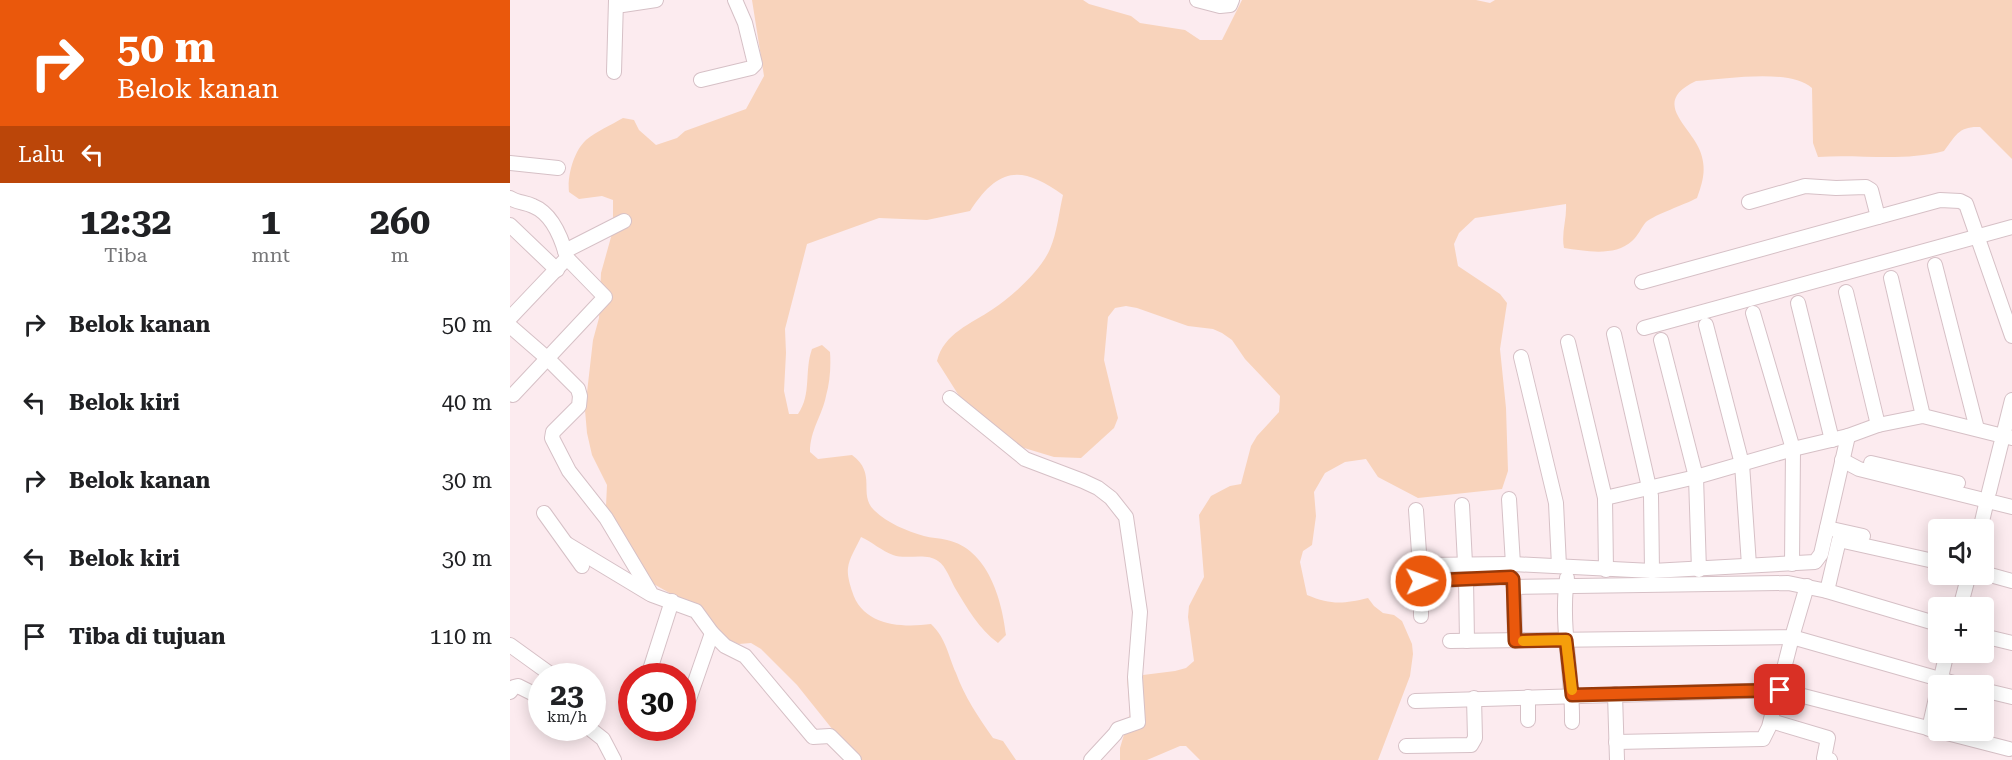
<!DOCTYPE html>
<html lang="id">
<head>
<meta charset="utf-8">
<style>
  :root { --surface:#fff; --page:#f2f2f2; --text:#202124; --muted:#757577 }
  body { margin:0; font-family:"Roboto Serif",serif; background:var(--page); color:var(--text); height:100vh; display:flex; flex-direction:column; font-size:22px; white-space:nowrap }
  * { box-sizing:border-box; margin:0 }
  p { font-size:20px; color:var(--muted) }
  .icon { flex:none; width:33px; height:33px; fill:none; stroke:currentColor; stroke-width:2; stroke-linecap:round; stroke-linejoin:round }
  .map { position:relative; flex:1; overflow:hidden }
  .details { display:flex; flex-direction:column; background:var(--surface); width:510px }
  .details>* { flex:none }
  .hud { background:#ea580c; color:#fff; overflow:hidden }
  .tools { position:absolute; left:1418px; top:519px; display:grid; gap:12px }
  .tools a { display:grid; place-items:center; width:66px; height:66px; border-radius:6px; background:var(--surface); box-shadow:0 3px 15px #0003; font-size:30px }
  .speed { position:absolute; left:18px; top:663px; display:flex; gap:12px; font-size:30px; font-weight:700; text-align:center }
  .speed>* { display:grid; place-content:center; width:78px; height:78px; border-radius:50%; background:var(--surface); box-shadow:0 3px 15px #0003; line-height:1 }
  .speed small { font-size:15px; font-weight:400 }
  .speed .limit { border:9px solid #d22; background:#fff; color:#111 }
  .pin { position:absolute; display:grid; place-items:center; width:51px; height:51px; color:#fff; margin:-26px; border-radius:12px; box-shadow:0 3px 9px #0006 }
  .me { position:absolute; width:66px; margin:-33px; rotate:88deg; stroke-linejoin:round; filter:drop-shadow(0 0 4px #0008) }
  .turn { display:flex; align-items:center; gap:21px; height:126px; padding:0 18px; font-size:27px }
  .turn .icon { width:78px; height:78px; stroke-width:2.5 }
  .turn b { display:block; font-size:42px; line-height:51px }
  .then { display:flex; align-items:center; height:57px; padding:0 18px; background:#0003; gap:12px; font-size:22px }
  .eta { display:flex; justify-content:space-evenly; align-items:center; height:102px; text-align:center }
  .eta b { font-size:36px; font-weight:700; line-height:42px }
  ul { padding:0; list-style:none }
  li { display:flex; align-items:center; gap:18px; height:78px; padding:0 18px }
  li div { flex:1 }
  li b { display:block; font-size:22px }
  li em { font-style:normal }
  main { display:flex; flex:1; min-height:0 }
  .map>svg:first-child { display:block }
  .green { fill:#f8d3bb }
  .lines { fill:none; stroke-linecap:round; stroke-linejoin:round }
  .street-casing { stroke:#d6c0c6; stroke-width:16 }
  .street { stroke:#fff; stroke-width:14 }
  .route-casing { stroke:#983908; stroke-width:15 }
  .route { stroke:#ea580c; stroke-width:10 }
  .slow { stroke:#f59e0b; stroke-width:10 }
</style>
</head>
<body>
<main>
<section class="details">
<div class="hud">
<div class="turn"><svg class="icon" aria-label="right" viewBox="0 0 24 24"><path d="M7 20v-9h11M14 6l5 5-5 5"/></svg><div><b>50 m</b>Belok kanan</div></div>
<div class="then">Lalu<svg class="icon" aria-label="left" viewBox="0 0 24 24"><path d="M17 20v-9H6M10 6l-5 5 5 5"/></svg></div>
</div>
<div class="eta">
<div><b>12:32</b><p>Tiba</p></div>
<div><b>1</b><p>mnt</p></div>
<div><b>260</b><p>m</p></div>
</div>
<ul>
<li><svg class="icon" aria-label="right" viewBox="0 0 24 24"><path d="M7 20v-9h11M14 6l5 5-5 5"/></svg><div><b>Belok kanan</b></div><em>50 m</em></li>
<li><svg class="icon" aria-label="left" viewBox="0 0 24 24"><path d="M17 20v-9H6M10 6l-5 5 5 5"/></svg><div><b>Belok kiri</b></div><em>40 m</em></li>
<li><svg class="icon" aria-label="right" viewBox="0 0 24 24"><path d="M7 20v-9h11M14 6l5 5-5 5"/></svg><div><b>Belok kanan</b></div><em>30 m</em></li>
<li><svg class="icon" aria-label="left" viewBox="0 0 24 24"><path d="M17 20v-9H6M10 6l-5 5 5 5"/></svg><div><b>Belok kiri</b></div><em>30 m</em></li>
<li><svg class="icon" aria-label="arrive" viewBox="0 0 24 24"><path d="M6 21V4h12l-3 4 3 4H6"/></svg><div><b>Tiba di tujuan</b></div><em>110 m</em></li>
</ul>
</section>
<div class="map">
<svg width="1502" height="760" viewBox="0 0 1502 760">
  <rect width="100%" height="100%" fill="#fcebef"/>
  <path class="green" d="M242,0H573L579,4L621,16L630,23L675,30L690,40H712L732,0H966L980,3L985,0H1502V159L1470,127C1449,126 1446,135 1434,151C1393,162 1350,154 1308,157L1303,143L1302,88C1279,68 1217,79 1186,81C1137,104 1186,128 1192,157C1196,172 1192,184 1187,198C1174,205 1146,214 1136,222C1131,228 1128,236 1122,241C1105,257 1075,251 1054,248C1051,233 1057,219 1056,204L965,218L949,233L944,244L948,266L990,294L997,303L990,349L996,408L998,471L992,489L908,498L868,477L856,459L835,462L815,473L804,492L806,516L802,545L793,551L790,562L797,595C821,605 833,604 858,598L864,606L873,613L884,615L892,621L902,644L903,654L900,676L868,760H690L676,746H670L637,760H610V748L620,714L617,677L665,671L676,668L684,661L678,617L679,606L694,577L689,515L701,496L720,486L731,484L741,446L747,436L769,412L770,396L735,359L722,340L712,333L703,329L678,326L627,308L616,306L605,308L598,317L594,360L608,418L604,428L571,458L544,457L504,445L451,399L427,361C434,333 461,324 483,309C502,297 531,270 540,249C547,233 549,212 553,195C511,165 489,167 460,211L417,220L369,218L297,244L275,329L276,353L274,391L279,414H288C302,394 294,371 302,349L312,345L320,352C321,367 320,382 316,396C312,416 300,430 300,452L308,459L342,455C368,474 347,495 365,511C377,523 397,531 414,536C421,538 429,538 437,540C478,549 492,600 496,635L488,643C469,629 457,608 445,588C441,581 436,566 428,561C416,552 397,560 383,555C372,551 362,542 351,537C347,546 339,558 338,568C337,575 340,585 342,591C352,626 392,628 421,624C436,638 438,655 446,673C454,696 469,718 483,738L493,741L506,760H347L287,685L251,649L241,643L229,644L209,636L181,605L124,573L101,532L96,506L97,485L82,455L77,433L75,410L83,340L89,318L91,273L103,230V200L92,196L69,199L59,192C57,176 64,151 76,140C87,131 101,125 113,118L124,120L129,130L146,145L167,138L175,131L236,109L254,76Z"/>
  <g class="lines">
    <defs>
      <g id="street">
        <path d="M687,0L710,6L720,5L722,0"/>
        <path d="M106,6L146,0"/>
        <path d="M104,72L106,0"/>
        <path d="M191,80L241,68L245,64L235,23L225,0"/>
        <path d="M0,163L48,168"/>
        <path d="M0,198C8,203 15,202 23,206C43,214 52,239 57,258L0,318"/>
        <path d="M1239,202L1295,186L1326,188L1356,187L1361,190L1368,217"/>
        <path d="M0,225L47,270"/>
        <path d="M55,251L114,221"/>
        <path d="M1425,265L1467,429"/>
        <path d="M1381,278L1413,416"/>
        <path d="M1132,282L1430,200L1450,201L1456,204L1502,336"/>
        <path d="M1336,292L1368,425"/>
        <path d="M1288,303L1322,440"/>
        <path d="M1243,313L1283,449L1282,564"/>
        <path d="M1196,325L1232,464L1239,565"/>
        <path d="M0,326L38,359L68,389L70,396L69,406L43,432L42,438L59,471L96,518L142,595L186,611L202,633L215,646L235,656L303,737L320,736L344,760"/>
        <path d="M1134,328L1502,227"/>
        <path d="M1104,334L1141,496L1142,571"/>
        <path d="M1151,340L1186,477L1189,570"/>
        <path d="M1058,342L1095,498L1096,570"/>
        <path d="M1011,357L1046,503L1049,566"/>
        <path d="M3,395L95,297L57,258"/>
        <path d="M440,398L515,459L573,481L588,488L601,498L616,517L630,612L625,677L628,722L608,729L605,734L581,760"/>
        <path d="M1502,438L1493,436L1502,400"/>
        <path d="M1332,460L1349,469L1502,507"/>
        <path d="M1361,463L1448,483"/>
        <path d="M1095,498L1186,477L1283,449L1338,436L1368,425L1413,416L1493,436L1479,492"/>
        <path d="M999,499L1003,564"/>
        <path d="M952,505L955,563"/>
        <path d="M906,510L911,581L1001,577L1004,587L1278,583L1317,591L1428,624"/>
        <path d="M34,513L72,566"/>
        <path d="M1317,528L1353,536"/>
        <path d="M1470,530L1477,500"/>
        <path d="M57,544L140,594"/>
        <path d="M910,565L1003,564L1142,571L1305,562L1311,554L1338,436"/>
        <path d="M1473,573L1502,581"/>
        <path d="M1057,578C1050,626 1063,674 1062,722"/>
        <path d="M956,579L957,641"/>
        <path d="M1004,587L1005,641"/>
        <path d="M1317,591L1329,540L1428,562"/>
        <path d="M1450,608L1459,574"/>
        <path d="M911,616V581"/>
        <path d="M1473,636L1502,643"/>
        <path d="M940,641L1282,637L1297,586"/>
        <path d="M0,645L43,676"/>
        <path d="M138,676L162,601"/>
        <path d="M1429,686L1437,652"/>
        <path d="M1473,690L1502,697"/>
        <path d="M0,692L4,687L8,686L32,698"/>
        <path d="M1105,694L1107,760"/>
        <path d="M1018,697V720"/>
        <path d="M905,701L1270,690L1499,749"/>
        <path d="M177,705L202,633"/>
        <path d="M1261,721L1318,738L1314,758L1320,760"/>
        <path d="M79,728L93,739L104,760"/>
        <path d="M1419,729L1428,689"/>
        <path d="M1106,742L1253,739L1259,727L1282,637L1454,686"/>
        <path d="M896,746L961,745L965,738L964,698"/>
      </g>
    </defs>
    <use href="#street" class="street-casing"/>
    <use href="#street" class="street"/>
  </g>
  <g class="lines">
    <defs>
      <path id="route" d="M911,581L1001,577L1003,579L1005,641L1056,640L1062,695L1270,690"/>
    </defs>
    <use href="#route" class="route-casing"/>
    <use href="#route" class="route"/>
    <path class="slow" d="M1013,641L1056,640L1062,690"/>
  </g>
</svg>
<div class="tools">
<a><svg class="icon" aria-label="sound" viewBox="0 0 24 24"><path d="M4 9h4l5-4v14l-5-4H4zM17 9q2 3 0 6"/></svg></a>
<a>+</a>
<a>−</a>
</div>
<div class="speed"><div>23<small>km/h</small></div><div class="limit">30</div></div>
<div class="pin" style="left:1270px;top:690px;background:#d93025"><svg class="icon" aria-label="arrive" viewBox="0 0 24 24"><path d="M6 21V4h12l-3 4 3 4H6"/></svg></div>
<svg class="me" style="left:911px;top:581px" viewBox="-20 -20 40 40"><circle r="17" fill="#ea580c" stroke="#fff" stroke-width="3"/><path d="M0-11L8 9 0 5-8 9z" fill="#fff"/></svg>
</div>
</main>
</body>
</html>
